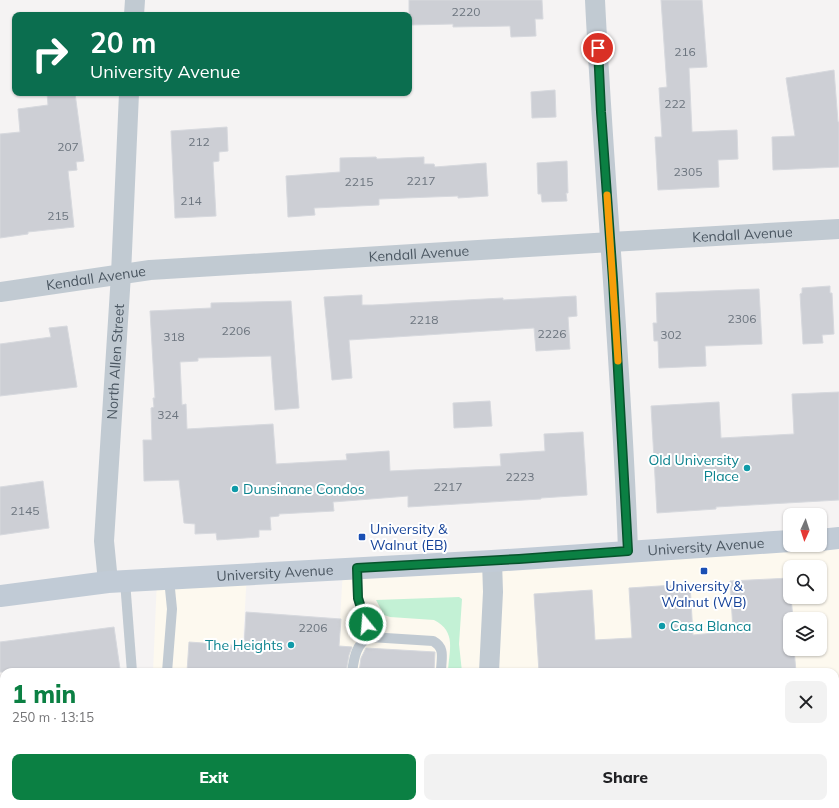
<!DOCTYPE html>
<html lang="en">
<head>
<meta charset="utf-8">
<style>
  :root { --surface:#fff; --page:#f2f2f2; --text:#202124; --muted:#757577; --accent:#0b8043 }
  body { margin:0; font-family:Mulish,sans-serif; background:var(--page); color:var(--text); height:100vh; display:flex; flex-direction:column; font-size:15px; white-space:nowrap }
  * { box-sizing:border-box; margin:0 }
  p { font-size:13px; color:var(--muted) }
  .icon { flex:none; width:22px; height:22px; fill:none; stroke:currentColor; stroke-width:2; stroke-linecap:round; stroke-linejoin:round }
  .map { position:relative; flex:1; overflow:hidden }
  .panel { position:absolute; left:0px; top:668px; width:839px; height:140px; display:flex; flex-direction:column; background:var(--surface); border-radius:12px 12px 0 0; box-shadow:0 1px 3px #0004 }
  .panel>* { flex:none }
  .hud { position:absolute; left:12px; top:12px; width:400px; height:84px; border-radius:8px; box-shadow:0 1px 3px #0004; background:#0b6e4f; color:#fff; overflow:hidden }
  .needle { width:26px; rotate:183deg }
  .buttons { position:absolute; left:783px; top:508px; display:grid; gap:8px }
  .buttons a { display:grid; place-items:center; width:44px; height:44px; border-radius:8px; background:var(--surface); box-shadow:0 1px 3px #0004; font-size:20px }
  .pin { position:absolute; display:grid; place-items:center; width:34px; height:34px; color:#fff; margin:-17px; border:2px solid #fff; border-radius:50%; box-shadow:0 1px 4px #0007 }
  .me { position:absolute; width:44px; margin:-22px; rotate:343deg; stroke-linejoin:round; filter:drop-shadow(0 0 3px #0008) }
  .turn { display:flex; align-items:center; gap:14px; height:84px; padding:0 12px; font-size:18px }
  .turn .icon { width:52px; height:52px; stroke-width:2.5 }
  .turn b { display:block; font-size:28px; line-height:34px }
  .round { display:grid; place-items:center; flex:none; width:42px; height:42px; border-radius:8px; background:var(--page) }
  .overview { display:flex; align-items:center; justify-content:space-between; height:68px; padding:0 12px }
  h1 { font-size:24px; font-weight:800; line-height:30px; color:var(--accent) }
  .primary-button { display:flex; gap:8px; margin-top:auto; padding:8px 12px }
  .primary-button a { flex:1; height:46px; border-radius:8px; background:var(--accent); color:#fff; font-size:16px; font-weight:800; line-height:46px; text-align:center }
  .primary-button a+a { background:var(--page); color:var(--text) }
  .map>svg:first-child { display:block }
  .commercial { fill:#fdf9ef; fill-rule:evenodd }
  .green { fill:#c3f1d5 }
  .building { fill:#cdcfd5; stroke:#d7d9de }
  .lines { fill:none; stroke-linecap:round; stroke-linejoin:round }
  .lane { stroke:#c1cad2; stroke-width:10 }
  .street { stroke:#c1cad2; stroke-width:20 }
  .secondary { stroke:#c1cbd6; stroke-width:22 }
  .route-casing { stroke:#07532c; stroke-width:10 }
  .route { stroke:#0b8043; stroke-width:7 }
  .slow { stroke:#f59e0b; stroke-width:7 }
  .culture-dot { fill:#0f9aa8; stroke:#fff; stroke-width:1.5 }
  .transit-dot { fill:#1a4fb4; stroke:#fff; stroke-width:1.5 }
  .labels { text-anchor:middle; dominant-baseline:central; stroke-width:4; stroke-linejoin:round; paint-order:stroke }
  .number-label { font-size:12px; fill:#6b747e }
  .street-label { font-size:14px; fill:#4a5661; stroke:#fff }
  .culture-label { font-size:14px; fill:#0d838f; stroke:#fff; text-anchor:end }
  .transit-label { font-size:14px; fill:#164399; stroke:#fff; text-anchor:start }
</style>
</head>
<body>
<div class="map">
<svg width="839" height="808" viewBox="0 0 839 808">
  <rect width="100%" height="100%" fill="#f5f3f3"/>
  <g class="commercial">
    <path d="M839,538V808H328V804H835V672H337L343,569L790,545H820ZM790,567H820V597H790ZM790,619H820V649H790Z"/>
    <path d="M247,574L241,672H153L157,579Z"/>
    <path d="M146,804H232L231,808H146Z"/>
  </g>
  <path class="green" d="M459,597L462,599L459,644L462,672H448C449,650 457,632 434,620L390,617L384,615L376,600Z"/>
  <g class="building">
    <path d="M409,0H542L543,19H535L536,36L511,37L510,26L453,27V24L409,25Z"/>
    <path d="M661,0H702L707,67L689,68L692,132L737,130L738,159L718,160L719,187L658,190L655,137H662L659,88L667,87Z"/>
    <path d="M834,70L838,122H839V167L773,170L772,137L795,136L786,78Z"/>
    <path d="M555,90L556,117L532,118L531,92Z"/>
    <path d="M47,93H75L84,161L76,162L77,170L68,171L74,227L28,232V234L0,238V134L20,132L18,109L48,105Z"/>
    <path d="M227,127L228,151L219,152V161L213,162L216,216L175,218L171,131Z"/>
    <path d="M376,157L377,159L424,157V164H434L435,167L486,163L488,196L458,198V196L379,199V205L314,208L315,215L288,217L286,176L340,172V158Z"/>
    <path d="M567,161L568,193H566L567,201L542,202L541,194H538L537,163Z"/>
    <path d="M830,286V293H832L834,334L822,335L823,343L803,344L800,294L802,293V288Z"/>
    <path d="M759,289L762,344L705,346L706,366L659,368L658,341H654L653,323H657L656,293Z"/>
    <path d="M362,295V305H373L503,298V300L576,296L577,316L568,317L570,349L536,351L534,328L349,340L352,378L332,380L324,297Z"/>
    <path d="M291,301L299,408L275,410L271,356L198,358V361L180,362L182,405L186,404L187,429L273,424L276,464L347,460L346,454L389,451L390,471L501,466L500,454L545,451L544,434L583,432L587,495L541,498V499L408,507V496L333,502L334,511L279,514V516L270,517L271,530H259V537L217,540L216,533L195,534V524L184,523L179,480L144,481L143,440H152L151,408L154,407L153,398H155L150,311L211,308V303Z"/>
    <path d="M67,326L77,387L0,396V344L51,337L49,328Z"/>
    <path d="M839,392V500L716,507V509L657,513L651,406L719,402L721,438L794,434L792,394Z"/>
    <path d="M490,401L492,426L454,428L453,403Z"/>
    <path d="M43,481L49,528L0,535V487Z"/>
    <path d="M790,578V597H791L793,619H790V649H794L796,672H539L534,594L592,590L595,640L632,638L629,588L690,584L693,635L733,631L730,581Z"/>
    <path d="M246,612L341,619L339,646L352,647L349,655L346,672H187L189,642L244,646Z"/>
    <path d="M114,627L120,669L98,672H0V642Z"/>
    <path d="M366,648L435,652L434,672H359L361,658Z"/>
  </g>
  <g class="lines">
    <g class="lane">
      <path d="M357,568L358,598L370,637"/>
      <path d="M125,581L132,672"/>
      <path d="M167,672L172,609L169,579"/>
      <path d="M352,672C354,658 356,643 370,637L433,641C446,648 441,659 441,672"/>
      <path d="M123,804L124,808"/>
      <path d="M65,808L96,804"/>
      <path d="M157,808L158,804"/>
      <path d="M358,808V804"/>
    </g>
    <g class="street">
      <path d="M595,0C604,184 622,367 628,551"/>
      <path d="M134,15L135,0"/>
      <path id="s1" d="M0,292L150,270L611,242L839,229"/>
      <path id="s2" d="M108,582L104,541L121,274L129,93"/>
      <path d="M489,672L493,592L492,561"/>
      <path d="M483,808V804"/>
    </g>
    <g class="secondary">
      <path d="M820,540L839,538"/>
      <path id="s3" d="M0,596L108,582L492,561L790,541"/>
    </g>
  </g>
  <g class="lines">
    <defs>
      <path id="route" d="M366,624L358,598L357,568L519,559L628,551L613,280L601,112L598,48"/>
    </defs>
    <use href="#route" class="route-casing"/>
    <use href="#route" class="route"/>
    <path class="slow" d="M607,195L618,361"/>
  </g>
  <g class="culture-dot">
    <circle cx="747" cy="468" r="4"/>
    <circle cx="235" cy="489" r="4"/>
    <circle cx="662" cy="626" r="4"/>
    <circle cx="291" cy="645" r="4"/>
  </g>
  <g class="transit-dot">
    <rect x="358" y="533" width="8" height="8" rx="2"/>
    <rect x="700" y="567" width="8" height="8" rx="2"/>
  </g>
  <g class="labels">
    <g class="number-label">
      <text x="466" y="11">2220</text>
      <text x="685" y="51">216</text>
      <text x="675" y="103">222</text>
      <text x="199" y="141">212</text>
      <text x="68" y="146">207</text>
      <text x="688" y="171">2305</text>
      <text x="421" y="180">2217</text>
      <text x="359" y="181">2215</text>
      <text x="191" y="200">214</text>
      <text x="58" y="215">215</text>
      <text x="742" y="318">2306</text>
      <text x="424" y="319">2218</text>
      <text x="236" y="330">2206</text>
      <text x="552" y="333">2226</text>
      <text x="671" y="334">302</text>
      <text x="174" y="336">318</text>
      <text x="168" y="414">324</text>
      <text x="520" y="476">2223</text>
      <text x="448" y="486">2217</text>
      <text x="25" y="510">2145</text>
      <text x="313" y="627">2206</text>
    </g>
    <g class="street-label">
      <text stroke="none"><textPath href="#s1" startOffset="745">Kendall Avenue</textPath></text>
      <text stroke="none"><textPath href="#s1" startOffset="421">Kendall Avenue</textPath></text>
      <text stroke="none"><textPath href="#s1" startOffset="97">Kendall Avenue</textPath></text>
      <text stroke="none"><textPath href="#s2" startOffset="221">North Allen Street</textPath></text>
      <text stroke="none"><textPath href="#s3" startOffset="708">University Avenue</textPath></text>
      <text stroke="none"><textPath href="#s3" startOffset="276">University Avenue</textPath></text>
    </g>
    <g class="culture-label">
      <text x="739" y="460">Old University<tspan x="739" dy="16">Place</tspan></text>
      <text x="243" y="489" text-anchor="start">Dunsinane Condos</text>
      <text x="670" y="626" text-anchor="start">Casa Blanca</text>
      <text x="283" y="645">The Heights</text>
    </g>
    <g class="transit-label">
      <text x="370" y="529">University &amp;<tspan x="370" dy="16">Walnut (EB)</tspan></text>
      <text x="704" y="586" text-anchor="middle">University &amp;<tspan x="704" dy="16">Walnut (WB)</tspan></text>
    </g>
  </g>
</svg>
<div class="buttons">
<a><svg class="needle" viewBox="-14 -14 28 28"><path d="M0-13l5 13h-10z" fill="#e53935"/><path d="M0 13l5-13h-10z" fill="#757577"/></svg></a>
<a><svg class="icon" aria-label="search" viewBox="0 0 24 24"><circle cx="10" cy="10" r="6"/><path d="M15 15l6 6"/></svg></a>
<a><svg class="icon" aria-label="layers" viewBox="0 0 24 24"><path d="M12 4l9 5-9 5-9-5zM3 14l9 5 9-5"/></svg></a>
</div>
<div class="pin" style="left:598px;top:48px;background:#d93025"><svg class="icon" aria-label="arrive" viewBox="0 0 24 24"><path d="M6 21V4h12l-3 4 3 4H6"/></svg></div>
<svg class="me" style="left:366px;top:624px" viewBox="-20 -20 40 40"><circle r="17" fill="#0b8043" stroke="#fff" stroke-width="3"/><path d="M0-11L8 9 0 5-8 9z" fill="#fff"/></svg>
<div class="hud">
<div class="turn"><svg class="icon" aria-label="right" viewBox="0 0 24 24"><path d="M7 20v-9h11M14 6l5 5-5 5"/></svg><div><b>20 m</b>University Avenue</div></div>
</div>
<section class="panel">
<div class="overview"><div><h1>1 min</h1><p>250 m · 13:15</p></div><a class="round"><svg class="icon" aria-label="close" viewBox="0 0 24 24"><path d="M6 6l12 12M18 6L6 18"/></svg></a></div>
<div class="primary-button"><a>Exit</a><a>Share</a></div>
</section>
</div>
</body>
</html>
